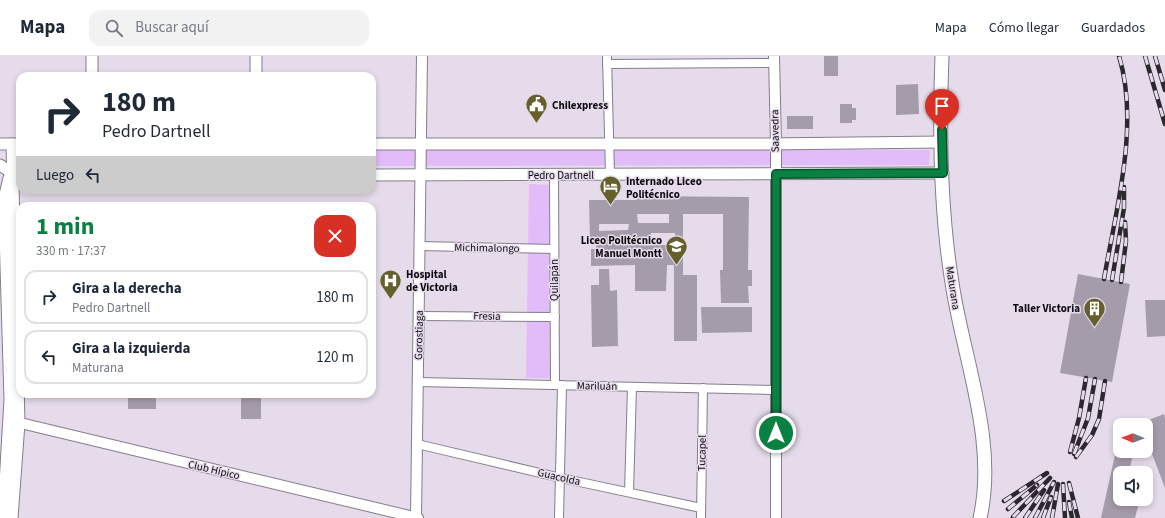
<!DOCTYPE html>
<html lang="es">
<head>
<meta charset="utf-8">
<style>
  :root { --surface:#fff; --page:#f2f2f3; --text:#1f2937; --muted:#747a83; --line:#e0e1e3; --accent:#0b8043 }
  body { margin:0; font-family:"Source Sans 3",sans-serif; background:var(--page); color:var(--text); height:100vh; display:flex; flex-direction:column; font-size:15px; white-space:nowrap }
  * { box-sizing:border-box; margin:0 }
  p { font-size:13px; color:var(--muted) }
  .icon { flex:none; width:22px; height:22px; fill:none; stroke:currentColor; stroke-width:2; stroke-linecap:round; stroke-linejoin:round }
  .map { position:relative; flex:1; overflow:hidden }
  .details { position:absolute; left:16px; top:146px; width:360px; height:196px; display:flex; flex-direction:column; background:var(--surface); border-radius:12px; box-shadow:0 2px 6px #0003 }
  .details>* { flex:none }
  .banner { position:absolute; left:16px; top:16px; width:360px; height:122px; border-radius:12px; box-shadow:0 2px 6px #0003; background:#fff; color:var(--text); overflow:hidden }
  .needle { width:26px; rotate:271deg }
  .controls { position:absolute; left:1113px; top:362px; display:grid; gap:8px }
  .controls a { display:grid; place-items:center; width:40px; height:40px; border-radius:8px; background:var(--surface); box-shadow:0 2px 6px #0003; font-size:20px }
  .pin { position:absolute; display:grid; place-items:center; width:34px; height:34px; color:#fff; margin:-41px -17px; border-radius:50% 50% 50% 0; rotate:-45deg; box-shadow:0 0 4px #0007 }
  .pin .icon { rotate:45deg }
  .me { position:absolute; width:44px; margin:-22px; rotate:0deg; stroke-linejoin:round; filter:drop-shadow(0 0 3px #0008) }
  .turn { display:flex; align-items:center; gap:14px; height:84px; padding:0 20px; font-size:18px }
  .turn .icon { width:52px; height:52px; stroke-width:2.5 }
  .turn b { display:block; font-size:28px; line-height:34px }
  .then { display:flex; align-items:center; height:38px; padding:0 20px; background:#0003; gap:8px; font-size:15px }
  .round { display:grid; place-items:center; flex:none; width:42px; height:42px; border-radius:12px; background:var(--page) }
  .head { display:flex; align-items:center; justify-content:space-between; height:68px; padding:0 20px }
  h1 { font-size:24px; font-weight:700; line-height:30px; color:var(--accent) }
  ul { padding:0; list-style:none }
  li { display:flex; align-items:center; gap:12px; height:54px; margin:0 8px 6px; padding:0 12px; border:2px solid var(--line); border-radius:12px }
  li div { flex:1 }
  li b { display:block; font-size:15px }
  li em { font-style:normal }
  header { display:flex; align-items:center; gap:24px; box-sizing:border-box; height:56px; padding:0 20px; background:var(--surface); border-bottom:1px solid var(--line) }
  header strong { font-size:19px }
  nav { display:flex; gap:22px; margin-inline-start:auto; font-size:14px }
  .search { width:280px; height:36px; background:var(--page); display:flex; align-items:center; gap:10px; box-sizing:border-box; padding:0 14px; border-radius:12px; color:var(--muted); font-size:15px }
  .map>svg:first-child { display:block }
  .green { fill:#e2bbf9 }
  .building { fill:#a59cab; fill-rule:evenodd }
  .lines { fill:none; stroke-linecap:round; stroke-linejoin:round }
  .minor-casing { stroke:#857d8b; stroke-width:10 }
  .tertiary-casing { stroke:#857d8b; stroke-width:12 }
  .secondary-casing { stroke:#857d8b; stroke-width:13 }
  .trunk-casing { stroke:#857d8b; stroke-width:15 }
  .minor { stroke:#fff; stroke-width:8 }
  .tertiary { stroke:#fff; stroke-width:10 }
  .secondary { stroke:#fff; stroke-width:11 }
  .trunk { stroke:#fff; stroke-width:13 }
  .rail-casing { stroke:#2c282f; stroke-width:4.5 }
  .rail { stroke:#e5dbeb; stroke-width:3; stroke-dasharray:9; stroke-linecap:butt }
  .route-casing { stroke:#07532c; stroke-width:10 }
  .route { stroke:#0b8043; stroke-width:7 }
  .labels { text-anchor:middle; dominant-baseline:central; stroke-width:3; stroke-linejoin:round; paint-order:stroke }
  .poi-label { font-size:11px; font-weight:bold; fill:#0d0a0f; stroke:#e5dbeb; text-anchor:start }
  .street-label { font-size:11px; fill:#0d0a0f; stroke:#e5dbeb }
</style>
</head>
<body>
<header>
<strong>Mapa</strong>
<div class="search"><svg class="icon" aria-label="search" viewBox="0 0 24 24"><circle cx="10" cy="10" r="6"/><path d="M15 15l6 6"/></svg>Buscar aquí</div>
<nav><a>Mapa</a><a>Cómo llegar</a><a>Guardados</a></nav>
</header>
<div class="map">
<svg width="1165" height="462" viewBox="0 0 1165 462">
  <rect width="100%" height="100%" fill="#e5dbeb"/>
  <g class="green">
    <path d="M372,93L930,94L929,109L372,110Z"/>
    <path d="M529,128L549,129L550,322H526Z"/>
  </g>
  <g class="building">
    <rect x="824" y="0" width="14" height="20"/>
    <path d="M918,28L919,58L896,59V29Z"/>
    <path d="M840,48H852V52H856V64H852V67H840Z"/>
    <rect x="787" y="60" width="26" height="13"/>
    <path d="M637,140L749,141L748,214H752V230H748L749,247H721L720,214H723V158H683V219H697V285H674V209H667L666,235H635V209L591,210V193H596V183H590L589,144H637ZM637,158H669V167H638ZM599,168H629L628,174L599,175ZM651,177H675V189H637V185H651Z"/>
    <path d="M599,213H609L610,235L617,234L618,290L592,291L591,229H599Z"/>
    <path d="M1078,218L1130,228L1112,326L1060,317Z"/>
    <path d="M1145,244H1165V280L1147,281Z"/>
    <path d="M701,251H752V276L702,277Z"/>
    <rect x="128" y="338" width="28" height="15"/>
    <rect x="241" y="338" width="20" height="25"/>
    <path d="M1164,358L1165,362V432L1146,382V369H1141V367Z"/>
    <path d="M1117,390H1120V395H1134L1129,415L1136,417H1120V443H1140L1135,462H1101Z"/>
  </g>
  <g class="lines">
    <defs>
      <g id="minor">
        <path d="M607,0L610,119"/>
        <path d="M607,8L774,7"/>
        <path d="M554,118L555,329"/>
        <path d="M420,190L554,193"/>
        <path d="M419,260L555,261"/>
        <path d="M418,326L776,334"/>
        <path d="M417,388L561,422L701,452"/>
        <path d="M629,436L632,331"/>
        <path d="M559,462L562,329"/>
        <path d="M701,462L703,332"/>
      </g>
      <g id="tertiary">
        <path d="M774,0L776,88V462"/>
        <path d="M12,365L418,462"/>
        <path d="M416,462L422,0"/>
      </g>
      <g id="secondary">
        <path d="M92,0V20"/>
        <path d="M256,20V0"/>
        <path d="M0,88H20"/>
        <path d="M12,88L19,367L12,462"/>
        <path d="M372,88H765L942,86"/>
        <path d="M0,109L12,117H20"/>
        <path d="M372,119L943,117"/>
        <path d="M3,462L10,343L4,143L9,122"/>
      </g>
      <path id="trunk" d="M942,0C939,77 940,157 953,233C965,307 997,387 980,462"/>
    </defs>
    <use href="#minor" class="minor-casing"/>
    <use href="#tertiary" class="tertiary-casing"/>
    <use href="#secondary" class="secondary-casing"/>
    <use href="#trunk" class="trunk-casing"/>
    <use href="#minor" class="minor"/>
    <use href="#tertiary" class="tertiary"/>
    <use href="#secondary" class="secondary"/>
    <use href="#trunk" class="trunk"/>
    <defs>
      <g id="rail">
        <path d="M1145,0L1165,68"/>
        <path d="M1155,0L1165,34"/>
        <path d="M1104,223C1116,153 1140,69 1119,0"/>
        <path d="M1112,224L1124,152V131"/>
        <path d="M1121,226L1126,185L1125,166"/>
        <path d="M1070,396L1079,362L1086,322"/>
        <path d="M1074,398L1088,362L1095,323"/>
        <path d="M1076,401L1092,379L1099,363L1105,325"/>
        <path d="M1069,427L1078,462"/>
        <path d="M1063,428L1065,462"/>
        <path d="M1004,445L1047,417"/>
        <path d="M1069,446L1072,462"/>
        <path d="M1008,453L1037,429"/>
        <path d="M1013,461L1050,422"/>
        <path d="M1025,462L1044,434"/>
        <path d="M1035,462L1054,426"/>
        <path d="M1043,462L1051,441"/>
        <path d="M1052,462L1058,428"/>
      </g>
    </defs>
    <use href="#rail" class="rail-casing"/>
    <use href="#rail" class="rail"/>
  </g>
  <g class="lines">
    <defs>
      <path id="route" d="M776,377V118L943,117L942,74"/>
    </defs>
    <use href="#route" class="route-casing"/>
    <use href="#route" class="route"/>
  </g>
  <defs>
    <symbol id="civic-pin" viewBox="-11 -11 22 30"><path d="M0 17L-7.5 6A9.5 9.5 0 1 1 7.5 6Z" fill="#655f2c" stroke="#e5dbeb"/><path d="M-.6-6.5H3V-4.5H.6V-3L4-1V1h2V6H-6V1h2V-1L-.6-3ZM-1.2 2.5V6h2.4V2.5Z" fill="#fff"/></symbol>
    <symbol id="hotel-pin" viewBox="-11 -11 22 30"><path d="M0 17L-7.5 6A9.5 9.5 0 1 1 7.5 6Z" fill="#655f2c" stroke="#e5dbeb"/><path d="M-6-4.5h1.5V1H6V5H4.5V3h-9V5H-6ZM-4 0a1.8 1.8 0 1 1 3.6 0ZM.5 0V-2.5h3Q6-2.5 6 0Z" fill="#fff"/></symbol>
    <symbol id="school-pin" viewBox="-11 -11 22 30"><path d="M0 17L-7.5 6A9.5 9.5 0 1 1 7.5 6Z" fill="#655f2c" stroke="#e5dbeb"/><path d="M0-5L7-2L0 1L-7-2ZM-4 1L0 2.5L4 1V4Q0 6-4 4Z" fill="#fff"/></symbol>
    <symbol id="hospital-pin" viewBox="-11 -11 22 30"><path d="M0 17L-7.5 6A9.5 9.5 0 1 1 7.5 6Z" fill="#655f2c" stroke="#e5dbeb"/><path d="M-5-5h3v3.5h4V-5h3V5h-3V1.5h-4V5h-3Z" fill="#fff"/></symbol>
    <symbol id="building-pin" viewBox="-11 -11 22 30"><path d="M0 17L-7.5 6A9.5 9.5 0 1 1 7.5 6Z" fill="#655f2c" stroke="#e5dbeb"/><path d="M-4-6H4V6H1V3H-1V6H-4ZM-2.5-4.3h1.7v1.8h-1.7ZM.8-4.3h1.7v1.8H.8ZM-2.5-1h1.7V.8h-1.7ZM.8-1h1.7V.8H.8Z" fill="#fff"/></symbol>
  </defs>
  <g fill-rule="evenodd">
    <use href="#civic-pin" x="524" y="36" width="25" height="34"/>
    <use href="#hotel-pin" x="598" y="118" width="25" height="34"/>
    <use href="#school-pin" x="664" y="178" width="25" height="34"/>
    <use href="#hospital-pin" x="378" y="212" width="25" height="34"/>
    <use href="#building-pin" x="1082" y="240" width="25" height="34"/>
  </g>
  <g class="labels">
    <g class="poi-label">
      <text x="552" y="49">Chilexpress</text>
      <text x="626" y="125">Internado Liceo<tspan x="626" dy="13">Politécnico</tspan></text>
      <text x="662" y="184" text-anchor="end">Liceo Politécnico<tspan x="662" dy="13">Manuel Montt</tspan></text>
      <text x="406" y="218">Hospital<tspan x="406" dy="13">de Victoria</tspan></text>
      <text x="1080" y="252" text-anchor="end">Taller Victoria</text>
    </g>
    <g class="street-label">
      <text transform="translate(775 75) rotate(-91)">Saavedra</text>
      <text x="561" y="119">Pedro Dartnell</text>
      <text transform="translate(487 192) rotate(1)">Michimalongo</text>
      <text transform="translate(554 224) rotate(-90)">Quilapán</text>
      <text transform="translate(953 232) rotate(81)">Maturana</text>
      <text transform="translate(487 260) rotate(1)">Fresia</text>
      <text transform="translate(419 279) rotate(-89)">Gorostiaga</text>
      <text transform="translate(597 330) rotate(1)">Mariluán</text>
      <text transform="translate(702 397) rotate(-89)">Tucapel</text>
      <text transform="translate(214 414) rotate(13)">Club Hípico</text>
      <text transform="translate(559 421) rotate(13)">Guacolda</text>
    </g>
  </g>
</svg>
<div class="controls">
<a><svg class="needle" viewBox="-14 -14 28 28"><path d="M0-13l5 13h-10z" fill="#e53935"/><path d="M0 13l5-13h-10z" fill="#747a83"/></svg></a>
<a><svg class="icon" aria-label="sound" viewBox="0 0 24 24"><path d="M4 9h4l5-4v14l-5-4H4zM17 9q2 3 0 6"/></svg></a>
</div>
<div class="pin" style="left:942px;top:74px;background:#d93025"><svg class="icon" aria-label="arrive" viewBox="0 0 24 24"><path d="M6 21V4h12l-3 4 3 4H6"/></svg></div>
<svg class="me" style="left:776px;top:377px" viewBox="-20 -20 40 40"><circle r="17" fill="#0b8043" stroke="#fff" stroke-width="3"/><path d="M0-11L8 9 0 5-8 9z" fill="#fff"/></svg>
<div class="banner">
<div class="turn"><svg class="icon" aria-label="right" viewBox="0 0 24 24"><path d="M7 20v-9h11M14 6l5 5-5 5"/></svg><div><b>180 m</b>Pedro Dartnell</div></div>
<div class="then">Luego<svg class="icon" aria-label="left" viewBox="0 0 24 24"><path d="M17 20v-9H6M10 6l-5 5 5 5"/></svg></div>
</div>
<section class="details">
<div class="head"><div><h1>1 min</h1><p>330 m · 17:37</p></div><a class="round" style="background:#d93025;color:#fff"><svg class="icon" aria-label="close" viewBox="0 0 24 24"><path d="M6 6l12 12M18 6L6 18"/></svg></a></div>
<ul>
<li><svg class="icon" aria-label="right" viewBox="0 0 24 24"><path d="M7 20v-9h11M14 6l5 5-5 5"/></svg><div><b>Gira a la derecha</b><p>Pedro Dartnell</p></div><em>180 m</em></li>
<li><svg class="icon" aria-label="left" viewBox="0 0 24 24"><path d="M17 20v-9H6M10 6l-5 5 5 5"/></svg><div><b>Gira a la izquierda</b><p>Maturana</p></div><em>120 m</em></li>
</ul>
</section>
</div>
</body>
</html>
